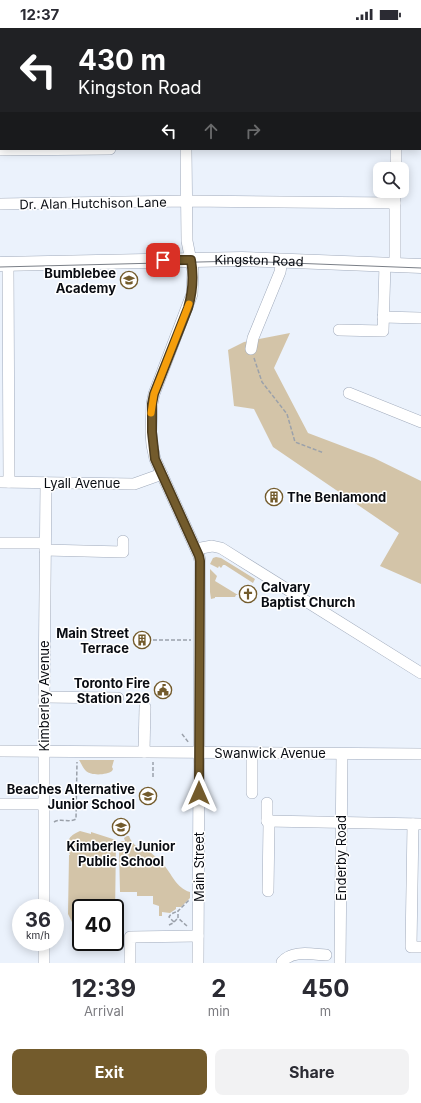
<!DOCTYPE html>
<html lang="en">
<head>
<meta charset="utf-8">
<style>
  :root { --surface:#fff; --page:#f2f2f3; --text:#2b2b33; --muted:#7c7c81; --accent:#735b2c }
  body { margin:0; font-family:Inter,sans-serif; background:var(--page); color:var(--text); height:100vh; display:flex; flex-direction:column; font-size:15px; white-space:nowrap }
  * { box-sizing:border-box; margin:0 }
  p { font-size:13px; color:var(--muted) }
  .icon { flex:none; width:22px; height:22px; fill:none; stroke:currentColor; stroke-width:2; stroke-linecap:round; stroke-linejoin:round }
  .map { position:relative; height:935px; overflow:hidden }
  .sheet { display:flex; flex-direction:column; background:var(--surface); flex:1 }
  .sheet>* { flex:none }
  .top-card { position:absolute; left:0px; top:0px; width:421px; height:122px; box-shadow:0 2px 10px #0003; background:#202124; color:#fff; overflow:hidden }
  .fabs { position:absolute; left:373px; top:134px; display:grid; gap:8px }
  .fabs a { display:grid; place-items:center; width:36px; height:36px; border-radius:8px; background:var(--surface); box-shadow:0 2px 10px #0003; font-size:20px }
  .speed { position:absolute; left:12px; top:871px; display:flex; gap:8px; font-size:20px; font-weight:700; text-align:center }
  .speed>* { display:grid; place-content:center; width:52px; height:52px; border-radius:50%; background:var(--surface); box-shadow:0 2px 10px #0003; line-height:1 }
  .speed small { font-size:10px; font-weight:400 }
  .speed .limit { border:2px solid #111; border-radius:6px; background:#fff; color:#111 }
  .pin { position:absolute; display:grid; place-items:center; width:34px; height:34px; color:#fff; margin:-17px; border-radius:8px; box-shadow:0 2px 6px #0006 }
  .me { position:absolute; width:44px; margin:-22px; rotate:0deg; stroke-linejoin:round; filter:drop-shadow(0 0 3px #0008) }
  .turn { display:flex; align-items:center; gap:14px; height:84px; padding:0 12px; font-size:18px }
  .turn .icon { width:52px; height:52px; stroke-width:2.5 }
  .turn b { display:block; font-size:28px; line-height:34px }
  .lanes { display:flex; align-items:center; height:38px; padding:0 12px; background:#0003; justify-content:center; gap:20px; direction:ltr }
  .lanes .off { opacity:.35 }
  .eta { display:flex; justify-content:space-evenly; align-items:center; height:68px; text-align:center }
  .eta b { font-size:24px; font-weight:700; line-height:28px }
  .cta { display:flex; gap:8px; margin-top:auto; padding:8px 12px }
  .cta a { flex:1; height:46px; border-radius:8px; background:var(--accent); color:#fff; font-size:16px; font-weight:700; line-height:46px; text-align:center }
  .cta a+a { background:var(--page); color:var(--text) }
  .status { display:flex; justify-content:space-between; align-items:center; height:28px; padding:0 20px; background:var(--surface); direction:ltr }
  .status svg { height:11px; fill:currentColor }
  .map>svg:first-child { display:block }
  .green { fill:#d3c4a8 }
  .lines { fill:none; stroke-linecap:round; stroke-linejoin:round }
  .minor-casing { stroke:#a1abbc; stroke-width:12 }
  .major-casing { stroke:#a1abbc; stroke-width:15 }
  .path { stroke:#9ba1aa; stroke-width:1.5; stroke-dasharray:4 2; stroke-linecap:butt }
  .minor { stroke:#fff; stroke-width:11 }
  .major { stroke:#fff; stroke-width:14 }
  .tram { stroke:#7a7f87; stroke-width:1 }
  .route-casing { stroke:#4b3b1d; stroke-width:10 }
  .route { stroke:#735b2c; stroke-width:7 }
  .slow { stroke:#f59e0b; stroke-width:7 }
  .labels { text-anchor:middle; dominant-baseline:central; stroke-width:3; stroke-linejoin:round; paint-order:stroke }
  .street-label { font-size:13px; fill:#090c12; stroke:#fff }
  .poi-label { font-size:13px; font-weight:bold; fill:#090c12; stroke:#fff; text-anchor:end }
</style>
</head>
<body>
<div class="status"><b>12:37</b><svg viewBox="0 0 49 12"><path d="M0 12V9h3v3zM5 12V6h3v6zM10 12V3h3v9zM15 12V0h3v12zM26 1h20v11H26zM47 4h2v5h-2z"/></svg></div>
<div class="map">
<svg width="421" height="935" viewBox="0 0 421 935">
  <rect width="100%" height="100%" fill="#ebf2fc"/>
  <g class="green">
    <path d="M290,305L274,340L308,405L374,430L421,453V556L380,538L399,505L273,419L254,381L234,378L228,322L244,314Z"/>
    <path d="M216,529L221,530L255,551L253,555L225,537H223L221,540L219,538L218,540L210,536L213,530Z"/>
    <path d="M210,541L217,548L215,553L238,567H236L235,569H215V570L211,571L210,564Z"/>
    <path d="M79,732H114L112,739L113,741L112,743C107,747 91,748 86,743C83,740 81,735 79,732Z"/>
    <path d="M80,803L91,806V804L116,812V814L115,887V880H81V898L72,894L68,886L69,827H70C65,814 68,808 80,803Z"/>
    <path d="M127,808H129C132,816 139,823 149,823C153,827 159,831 163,836C172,846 176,860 190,864V870L181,879H176V881L170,885L162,884V888H159V878L153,876V868H137V864H120L119,822L121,813H125L124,810Z"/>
  </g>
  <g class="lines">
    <defs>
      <g id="minor">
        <path d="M187,1V0"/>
        <path d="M420,115H421"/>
        <path d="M186,121L187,213L193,243L192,266L154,366L152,376L151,404L152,417L155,431L199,528L200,533L198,935"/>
        <path d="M396,121V141"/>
        <path d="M0,122L110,121"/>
        <path d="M0,176L187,173L395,175"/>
        <path d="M8,236L9,454"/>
        <path d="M395,237V163"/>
        <path d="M383,289L420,290"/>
        <path d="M339,302L383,303L385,237"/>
        <path d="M251,321L253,310L280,244L282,232"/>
        <path d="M349,365L421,394"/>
        <path d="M0,454L134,456L162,446"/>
        <path d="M0,515H45"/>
        <path d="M196,521L212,518L221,520L421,645"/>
        <path d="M45,522L123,524V513"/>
        <path d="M44,669L118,670"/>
        <path d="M0,723L421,726"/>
        <path d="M144,724L145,679"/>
        <path d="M252,765V725"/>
        <path d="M267,775V793L269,796L268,863"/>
        <path d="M0,776H43"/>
        <path d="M267,793L421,796"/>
        <path d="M413,796L411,919H421"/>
        <path d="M44,880V669L46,455"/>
        <path d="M44,914V935"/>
        <path d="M282,934C292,922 311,926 326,927"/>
        <path d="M130,935V909L198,908"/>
        <path d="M340,935L342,726"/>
      </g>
      <g id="major">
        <path id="s1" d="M0,236L242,231L421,238"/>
      </g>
    </defs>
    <use href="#minor" class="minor-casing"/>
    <use href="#major" class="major-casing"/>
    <g class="path">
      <path d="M254,330L262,354L287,386L295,414L324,425"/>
      <path d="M153,612H191"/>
      <path d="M182,706L189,715"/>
      <path d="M153,749V734"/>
      <path d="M54,794C61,790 68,795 76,791L77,734"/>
      <path d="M174,894L169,889L171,886L178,883"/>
      <path d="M169,897L173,895L178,890"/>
      <path d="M187,898L178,890V883L189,872"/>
    </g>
    <use href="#minor" class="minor"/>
    <use href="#major" class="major"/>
    <path class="tram" d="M0,239L239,233L421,240"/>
  </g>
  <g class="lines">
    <defs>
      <path id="route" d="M163,232H191C194,249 193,263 188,280L154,366L152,376V404L155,431L199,528L200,533L199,765"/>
    </defs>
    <use href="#route" class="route-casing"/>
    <use href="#route" class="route"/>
    <path class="slow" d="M151,385L154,366L189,276"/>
  </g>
  <defs>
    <symbol id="school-ring" viewBox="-11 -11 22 22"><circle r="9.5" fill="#fff" stroke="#735b2c" stroke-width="1.5"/><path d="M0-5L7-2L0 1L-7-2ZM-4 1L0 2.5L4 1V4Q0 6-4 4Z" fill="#735b2c"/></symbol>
    <symbol id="building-ring" viewBox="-11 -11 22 22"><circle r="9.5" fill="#fff" stroke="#735b2c" stroke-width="1.5"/><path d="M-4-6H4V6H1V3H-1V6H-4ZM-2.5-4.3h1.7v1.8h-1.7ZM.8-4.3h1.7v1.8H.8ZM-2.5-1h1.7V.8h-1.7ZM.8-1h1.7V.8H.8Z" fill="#735b2c"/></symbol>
    <symbol id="church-ring" viewBox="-11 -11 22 22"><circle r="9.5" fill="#fff" stroke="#735b2c" stroke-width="1.5"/><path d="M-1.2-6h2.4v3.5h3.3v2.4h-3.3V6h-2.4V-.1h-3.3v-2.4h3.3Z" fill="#735b2c"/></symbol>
    <symbol id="civic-ring" viewBox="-11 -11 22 22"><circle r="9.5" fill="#fff" stroke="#735b2c" stroke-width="1.5"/><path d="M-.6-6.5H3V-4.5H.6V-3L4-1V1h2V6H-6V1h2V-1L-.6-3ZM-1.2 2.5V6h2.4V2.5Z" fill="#735b2c"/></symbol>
  </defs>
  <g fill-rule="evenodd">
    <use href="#school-ring" x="119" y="242" width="20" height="20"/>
    <use href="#building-ring" x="264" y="459" width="20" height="20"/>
    <use href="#church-ring" x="238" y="556" width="20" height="20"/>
    <use href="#building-ring" x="132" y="602" width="20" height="20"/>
    <use href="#civic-ring" x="153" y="652" width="20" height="20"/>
    <use href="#school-ring" x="138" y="758" width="20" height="20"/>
    <use href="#school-ring" x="111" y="789" width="20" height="20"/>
  </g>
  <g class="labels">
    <g class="street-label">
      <text transform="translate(93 175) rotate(-1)">Dr. Alan Hutchison Lane</text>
      <text stroke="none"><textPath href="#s1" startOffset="259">Kingston Road</textPath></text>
      <text x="82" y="455">Lyall Avenue</text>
      <text transform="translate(44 668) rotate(-90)">Kimberley Avenue</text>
      <text x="270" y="725">Swanwick Avenue</text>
      <text transform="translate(341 830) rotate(-90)">Enderby Road</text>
      <text transform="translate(199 839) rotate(-90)">Main Street</text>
    </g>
    <g class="poi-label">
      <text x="116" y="245">Bumblebee<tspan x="116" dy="15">Academy</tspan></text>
      <text x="287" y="469" text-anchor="start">The Benlamond</text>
      <text x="261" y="559" text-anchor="start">Calvary<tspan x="261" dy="15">Baptist Church</tspan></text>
      <text x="129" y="605">Main Street<tspan x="129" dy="15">Terrace</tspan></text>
      <text x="150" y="655">Toronto Fire<tspan x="150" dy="15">Station 226</tspan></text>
      <text x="135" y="761">Beaches Alternative<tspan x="135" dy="15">Junior School</tspan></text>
      <text x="121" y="818" text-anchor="middle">Kimberley Junior<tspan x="121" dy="15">Public School</tspan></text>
    </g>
  </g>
</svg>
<div class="fabs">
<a><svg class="icon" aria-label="search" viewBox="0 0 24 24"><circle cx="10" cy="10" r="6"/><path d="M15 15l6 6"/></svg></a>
</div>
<div class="speed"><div>36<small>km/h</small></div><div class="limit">40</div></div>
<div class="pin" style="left:163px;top:232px;background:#d93025"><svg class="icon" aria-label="arrive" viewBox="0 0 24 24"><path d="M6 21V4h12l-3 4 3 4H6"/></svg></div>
<svg class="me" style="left:199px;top:765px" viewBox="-20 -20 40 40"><path d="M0-17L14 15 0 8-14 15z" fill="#735b2c" stroke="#fff" stroke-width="4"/></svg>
<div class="top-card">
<div class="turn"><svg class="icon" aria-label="left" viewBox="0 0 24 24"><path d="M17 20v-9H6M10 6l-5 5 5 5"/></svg><div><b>430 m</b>Kingston Road</div></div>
<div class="lanes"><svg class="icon" aria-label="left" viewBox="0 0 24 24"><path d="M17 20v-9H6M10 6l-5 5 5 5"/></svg><svg class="icon off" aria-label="ahead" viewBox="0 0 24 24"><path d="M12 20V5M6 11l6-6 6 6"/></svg><svg class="icon off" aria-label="right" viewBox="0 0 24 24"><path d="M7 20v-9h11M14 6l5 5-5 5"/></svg></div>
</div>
</div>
<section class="sheet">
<div class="eta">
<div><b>12:39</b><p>Arrival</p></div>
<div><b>2</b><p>min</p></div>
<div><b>450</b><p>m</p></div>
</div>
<div class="cta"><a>Exit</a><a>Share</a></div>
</section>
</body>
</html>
